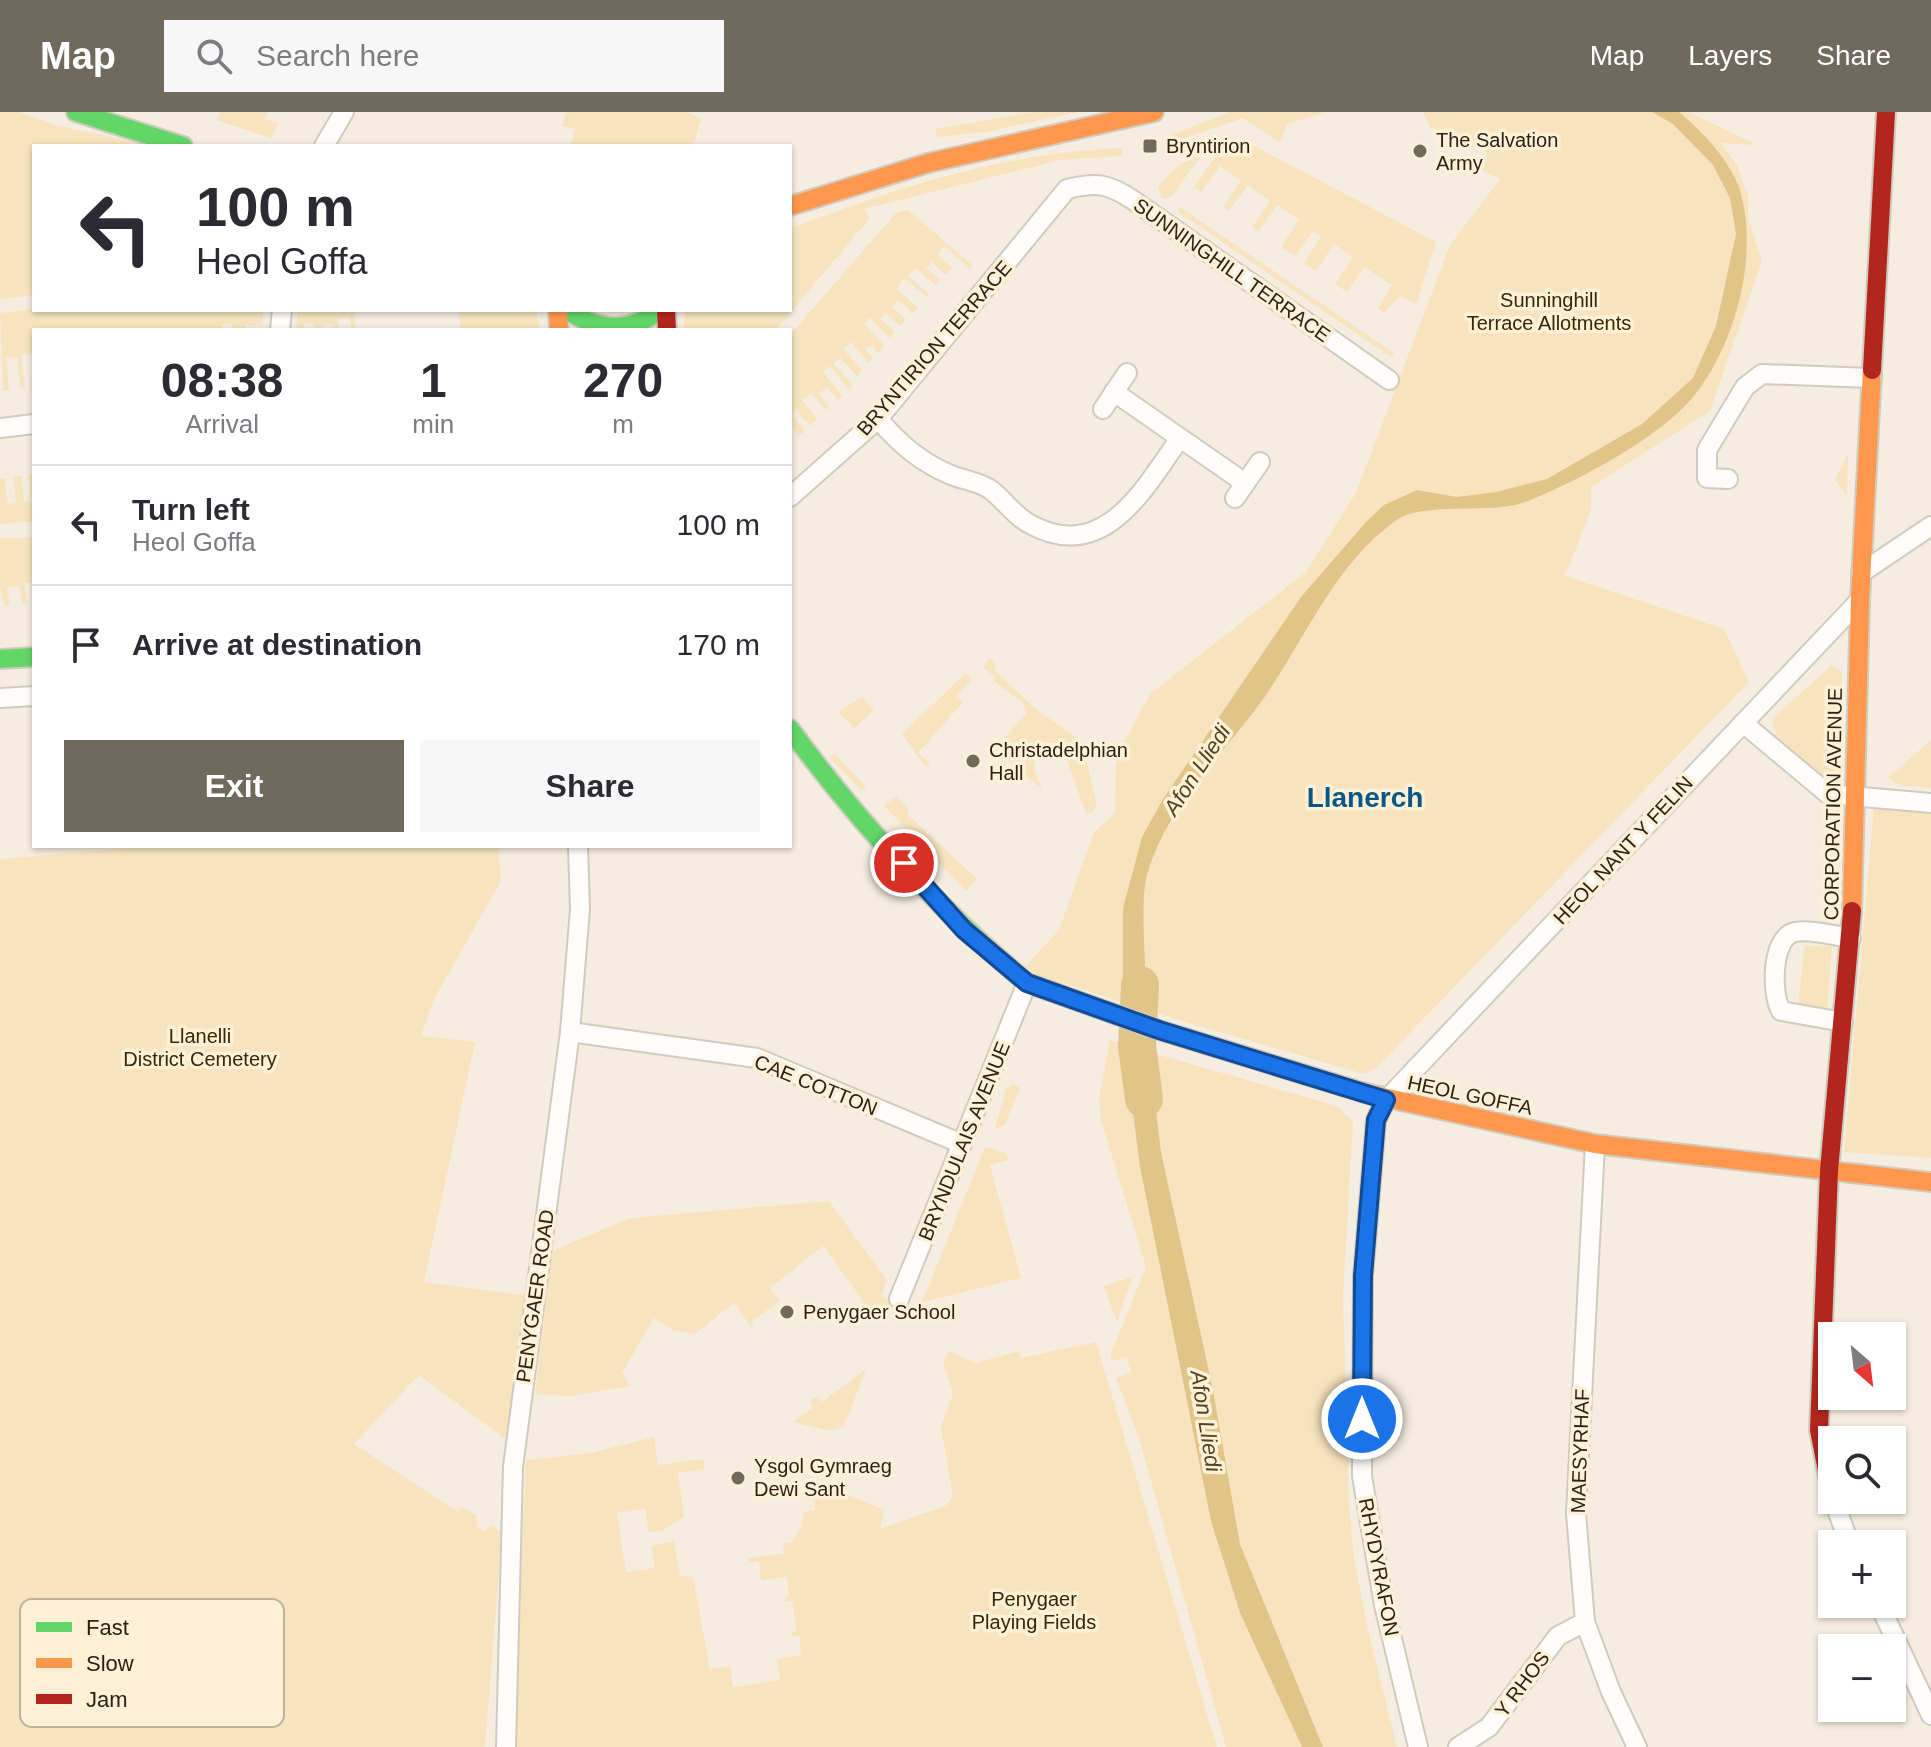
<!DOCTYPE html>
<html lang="en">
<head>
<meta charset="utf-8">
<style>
  :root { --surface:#fff; --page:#f7f7f7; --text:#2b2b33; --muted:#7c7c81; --line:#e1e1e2; --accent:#706a5c }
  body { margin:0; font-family:Arial,sans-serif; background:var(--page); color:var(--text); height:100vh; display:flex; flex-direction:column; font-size:30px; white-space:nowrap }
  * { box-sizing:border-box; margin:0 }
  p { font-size:26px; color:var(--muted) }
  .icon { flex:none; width:44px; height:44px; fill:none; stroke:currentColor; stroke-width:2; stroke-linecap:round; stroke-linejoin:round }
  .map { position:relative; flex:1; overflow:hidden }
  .details { position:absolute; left:32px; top:216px; width:760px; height:520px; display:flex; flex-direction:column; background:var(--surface); border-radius:0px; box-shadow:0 2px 6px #0004 }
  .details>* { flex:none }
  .guide { position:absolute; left:32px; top:32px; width:760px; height:168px; border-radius:0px; box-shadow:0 2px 6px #0004; background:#fff; color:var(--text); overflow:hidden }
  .needle { width:52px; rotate:152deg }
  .buttons { position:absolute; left:1818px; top:1210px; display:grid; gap:16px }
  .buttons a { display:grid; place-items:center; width:88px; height:88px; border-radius:0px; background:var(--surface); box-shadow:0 2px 6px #0004; font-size:40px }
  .pin { position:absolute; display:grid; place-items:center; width:68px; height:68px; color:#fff; margin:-34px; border:4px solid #fff; border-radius:50%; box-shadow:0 2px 8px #0007 }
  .me { position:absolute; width:88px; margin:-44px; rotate:0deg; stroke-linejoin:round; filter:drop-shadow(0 0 6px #0008) }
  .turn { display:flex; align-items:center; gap:28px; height:168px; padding:0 32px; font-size:36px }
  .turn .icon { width:104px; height:104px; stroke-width:2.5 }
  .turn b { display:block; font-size:56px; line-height:68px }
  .eta { display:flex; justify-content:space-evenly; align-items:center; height:136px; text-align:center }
  .eta b { font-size:48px; font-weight:600; line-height:56px }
  .cta { display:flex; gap:16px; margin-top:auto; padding:16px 32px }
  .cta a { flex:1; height:92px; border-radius:0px; background:var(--accent); color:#fff; font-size:32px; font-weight:600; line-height:92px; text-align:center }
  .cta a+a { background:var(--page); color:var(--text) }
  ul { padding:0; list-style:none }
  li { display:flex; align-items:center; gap:24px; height:120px; padding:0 32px; border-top:2px solid var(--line) }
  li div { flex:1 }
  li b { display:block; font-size:30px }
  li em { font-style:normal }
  header { display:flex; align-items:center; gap:48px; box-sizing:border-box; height:112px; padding:0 40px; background:var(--accent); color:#fff }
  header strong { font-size:38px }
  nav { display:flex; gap:44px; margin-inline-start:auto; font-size:28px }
  .search { width:560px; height:72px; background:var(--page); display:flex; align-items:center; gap:20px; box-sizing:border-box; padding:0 28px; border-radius:0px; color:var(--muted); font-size:30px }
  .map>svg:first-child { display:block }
  .green { fill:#f7e4bf }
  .water { fill:#e1c488 }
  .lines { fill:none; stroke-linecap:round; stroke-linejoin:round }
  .river { stroke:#e1c488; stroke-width:38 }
  .street-casing { stroke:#d1cbbe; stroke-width:22 }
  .fast-casing { stroke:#d1cbbe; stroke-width:22 }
  .slow-casing { stroke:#d1cbbe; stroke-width:22 }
  .jam-casing { stroke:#d1cbbe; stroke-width:22 }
  .street { stroke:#fefcfa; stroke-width:18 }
  .fast { stroke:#63d668; stroke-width:18 }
  .slow { stroke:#ff974d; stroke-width:18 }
  .jam { stroke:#b3261e; stroke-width:18 }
  .route-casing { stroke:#114b97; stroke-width:20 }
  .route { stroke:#1a73e8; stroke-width:14 }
  .poi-dot { fill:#706a5c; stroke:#fef0d6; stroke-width:3 }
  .labels { text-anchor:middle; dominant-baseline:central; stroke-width:7; stroke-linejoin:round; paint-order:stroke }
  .poi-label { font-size:20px; fill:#292316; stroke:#fef0d6; text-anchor:start }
  .street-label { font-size:20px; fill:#292316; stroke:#fef0d6 }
  .park-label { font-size:20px; fill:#372703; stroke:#fef0d6 }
  .water-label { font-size:22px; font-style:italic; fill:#534320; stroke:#fef0d6 }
  .district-label { font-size:28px; font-weight:bold; fill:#0b5784; stroke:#fef0d6 }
  .key { fill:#fef0d6; stroke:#beb29c; stroke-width:2 }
  .key-label { font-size:22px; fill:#292316 }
</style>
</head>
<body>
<header>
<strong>Map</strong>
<div class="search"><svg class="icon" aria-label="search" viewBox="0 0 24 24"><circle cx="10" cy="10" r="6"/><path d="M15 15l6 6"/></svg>Search here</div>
<nav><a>Map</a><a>Layers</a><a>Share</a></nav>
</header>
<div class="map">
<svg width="1931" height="1635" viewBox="0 0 1931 1635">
  <rect width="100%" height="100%" fill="#f5eddf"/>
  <g class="green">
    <path d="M0,0H19L56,13L152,34H34V183L0,187Z"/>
    <path d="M219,0H267L264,7L278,11L271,26L216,8Z"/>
    <path d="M567,0H687L701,7L693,34H569L576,17L562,14Z"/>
    <path d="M1034,0H1079L986,20L935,25L936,17Z"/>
    <path d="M1230,0H1325L1287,12L1280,31L1243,6L1165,33L1163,26Z"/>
    <path d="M1423,0H1689L1757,33L1721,31L1737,53L1748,84V108L1762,149L1710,299L1591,375V398L1565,464L1724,517L1749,570L1376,956L1364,962L1172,906L1022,858L1059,818L1094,720L1115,701L1116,645L1150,582L1306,460L1356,381L1450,133L1500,67L1480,57L1487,41L1430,15Z"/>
    <path d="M1241,27L1436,130L1416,193L1400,183L1385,201L1378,196L1392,173L1364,155L1347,180L1335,172L1353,145L1334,132L1316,159L1304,151L1321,125L1313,119L1295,144L1281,135L1299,108L1277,93L1259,119L1252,115L1270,89L1248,73L1229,99L1223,95L1241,69L1220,54L1201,80L1194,75L1223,34Z"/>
    <path d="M1123,36L1121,44L1061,48L864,97L869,107L776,218H684L685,198H790V117C897,75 1007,40 1123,36Z"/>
    <path d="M1202,43L1169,87L1162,86L1158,75C1171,59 1181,48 1202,43Z"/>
    <path d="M1180,95L1394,241L1391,245L1178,100Z"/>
    <path d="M908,98L971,152L972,158L944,134L937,143L952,156L946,163L932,150L926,156L940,168L936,173L915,156L908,164L929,182L926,185L904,166L896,177L918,195L913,201L898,188L892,195L906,207L900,214L885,200L880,207L895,220L890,226L870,206L863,211L884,233L878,241L871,233L865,237L873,246L869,251L851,230L843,237L862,258L857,264L840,246L833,251L853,273L848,277L830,254L823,260L842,284L838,288L827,275L819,282L829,295L826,298L811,281L802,288L817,307L810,314L797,298L792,302L805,319L799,324L790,313V223L896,101Z"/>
    <path d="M34,197V198H263L262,214L246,213V218H233L232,212L222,213V218H34V255L32,242L21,243L25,276H20L17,245L6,246L9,278L3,279L0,201Z"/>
    <path d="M298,198H354L356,218H352L349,205L337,207L339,218H333L332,211L315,218L313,211L304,212L305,218H296Z"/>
    <path d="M458,198H536L540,218H461Z"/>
    <path d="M1848,342L1847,384L1835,368Z"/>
    <path d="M29,362H34V409L0,412V367L5,366L8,392L16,391L13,364H21L24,389H31Z"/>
    <path d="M34,425V470L24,471L28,491L22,492L19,474L7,475L10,493L5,494L0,475V426Z"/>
    <path d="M990,546L995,552V559L1036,597L1082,630L1097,693L1093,700L1086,702L1061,631H1047L1035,640L1034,659L1043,678L995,636L1026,602L1024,592L994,569L996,566L983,555Z"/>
    <path d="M1832,553L1842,560V568L1838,660L1829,666L1821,663L1779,627L1772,613L1774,605Z"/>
    <path d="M966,561L972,567L957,584L963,590L918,641L930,651L926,655L902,622Z"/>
    <path d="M862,585L874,598L854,616L838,600Z"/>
    <path d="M1931,628V676L1902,674L1888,666Z"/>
    <path d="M835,642L866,675L862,679L830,646Z"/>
    <path d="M896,684L909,697L907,702L977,767L966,779L884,694Z"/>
    <path d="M1874,696L1931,702V1046L1844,1040Z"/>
    <path d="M154,734H498L501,769L434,887L421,924L475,930L424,1170L530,1184L512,1332L419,1263L354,1332L458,1400L462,1395L476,1403L478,1415L484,1419L491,1414L502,1421L485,1635H0V747Z"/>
    <path d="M1807,833L1832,835L1827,899L1798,894L1804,836Z"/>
    <path d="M1110,928L1129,934V970L1140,1055L1211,1409L1240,1501L1302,1635H1226L1139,1326L1116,1266L1131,1260L1127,1245L1112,1249L1110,1244L1146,1155L1101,1008L1099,987Z"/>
    <path d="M1149,940L1337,994L1353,1010L1343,1185L1349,1390L1354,1447L1368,1518L1397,1635H1323L1240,1432L1213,1278L1161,1040Z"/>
    <path d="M1013,972L1020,976L1004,1014L995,1016L1006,977Z"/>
    <path d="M985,1035L1006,1041L1008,1048L990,1053L1021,1166L922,1190Z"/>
    <path d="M829,1089L887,1168L881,1184L893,1189L884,1211L877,1208L823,1134L770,1176L780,1189L751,1210L755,1220L734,1191L695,1222L674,1219L654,1206L622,1261L630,1274L570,1284L535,1282L552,1139L630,1106Z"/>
    <path d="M1132,1165L1117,1210L1104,1174Z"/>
    <path d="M1096,1230L1217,1635H513L526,1348L590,1341L654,1325L658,1353L703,1347L705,1357L678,1361L684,1405L662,1419L649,1420L645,1397L617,1401L626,1460L655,1456L651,1434L674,1429L680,1464L693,1465L710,1557L730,1554L733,1575L780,1568L777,1547L801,1543L799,1524H792L791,1520L797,1519L792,1489L785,1490V1484L789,1483L787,1465L761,1468L759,1449L749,1451L748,1446L784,1441L783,1432L791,1431L802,1415L803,1400L815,1398L813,1368L884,1398L880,1417L945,1394L953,1384L941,1315L953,1281L943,1250L948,1239L976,1251L1019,1239L1021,1246Z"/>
    <path d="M866,1257L844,1315L830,1319L793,1310L813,1296L809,1290L817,1284L822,1290Z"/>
  </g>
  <g class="water">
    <path d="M1652,0H1679C1703,20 1733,51 1741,82C1758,145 1736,229 1697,280C1664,324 1578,369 1528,389C1491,404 1424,388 1395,409C1333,454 1304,530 1261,590C1219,647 1167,694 1147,763C1139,792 1147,864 1147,898L1123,890V796L1142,725L1163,687L1301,485L1366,410L1384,393L1417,378L1457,385L1496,380L1547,367L1642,312L1693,266L1716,214L1736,122L1730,86L1713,53L1673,12Z"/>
    <path d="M1129,934L1149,940L1161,1040L1213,1278L1240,1432L1323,1635H1302L1240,1501L1211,1409L1140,1055L1129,970Z"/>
  </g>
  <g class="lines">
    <path class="river" d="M1140,873L1137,934L1144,987"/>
    <defs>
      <g id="street">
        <path d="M324,34L344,0"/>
        <path d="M280,218L282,198"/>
        <path d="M1114,280L1245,371"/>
        <path d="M1103,297L1127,261"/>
        <path d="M878,307C900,332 920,350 951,363C963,368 980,370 991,378C1004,388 1014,403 1028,411C1103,454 1144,377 1180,326"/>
        <path d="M0,316L34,312"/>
        <path d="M1728,367L1707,366V338L1745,275L1762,262L1872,266"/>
        <path d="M790,385L878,307L1067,77C1097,70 1107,71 1133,88L1389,268"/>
        <path d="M1235,386L1260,350"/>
        <path d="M1861,461L1931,414"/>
        <path d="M0,586L34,584"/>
        <path d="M1743,611L1828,682L1931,691"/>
        <path d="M1843,910L1781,899C1771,882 1771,825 1795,820C1811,817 1835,824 1851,826"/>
        <path d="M570,920L757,946L962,1032"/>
        <path d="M1595,1032L1576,1401L1585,1510L1611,1580L1637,1635"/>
        <path d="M899,1187L1027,871"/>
        <path d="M1833,1388L1850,1432"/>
        <path d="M1879,1492L1931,1603"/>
        <path d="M506,1635L513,1355L570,920L580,797L578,734"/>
        <path d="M1418,1635L1384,1493L1362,1364L1363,1164L1376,1008L1386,988L1860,488"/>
        <path d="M1458,1635L1489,1615L1558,1524L1585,1510"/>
      </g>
      <g id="fast">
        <path d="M76,0L183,34"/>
        <path d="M567,198C599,219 629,222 660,198"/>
        <path d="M0,547L34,545"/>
        <path d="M790,617C858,710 939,797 1027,871L1036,874"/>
      </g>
      <g id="slow">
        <path d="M790,94L928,51L1154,0"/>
        <path d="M558,198L559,218"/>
        <path d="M1852,799L1860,488L1872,258"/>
        <path d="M1365,981L1595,1032L1931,1070"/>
      </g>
      <g id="jam">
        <path d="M666,198L667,218"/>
        <path d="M1872,258L1886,0"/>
        <path d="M1036,874L1159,918L1365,981"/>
        <path d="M1832,1384L1819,1318L1829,1059L1852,799"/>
      </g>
    </defs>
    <use href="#street" class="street-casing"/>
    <use href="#fast" class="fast-casing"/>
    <use href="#slow" class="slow-casing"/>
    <use href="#jam" class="jam-casing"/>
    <use href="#street" class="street"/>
    <use href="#fast" class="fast"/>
    <use href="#slow" class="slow"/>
    <use href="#jam" class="jam"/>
  </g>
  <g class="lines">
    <defs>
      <path id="route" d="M904,751L964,818L1027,871L1159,918L1386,988L1376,1008L1363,1164L1362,1307"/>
    </defs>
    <use href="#route" class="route-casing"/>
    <use href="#route" class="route"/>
  </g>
  <g class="poi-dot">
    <rect x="1142" y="26" width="16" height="16" rx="4"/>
    <circle cx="1420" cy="39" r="8"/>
    <circle cx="973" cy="649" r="8"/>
    <circle cx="787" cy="1200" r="8"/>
    <circle cx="738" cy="1366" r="8"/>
  </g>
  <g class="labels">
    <g class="poi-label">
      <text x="1436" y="28">The Salvation<tspan x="1436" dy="23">Army</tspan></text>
      <text x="1166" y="34">Bryntirion</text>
      <text x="989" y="638">Christadelphian<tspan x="989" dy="23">Hall</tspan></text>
      <text x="803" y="1200">Penygaer School</text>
      <text x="754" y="1354">Ysgol Gymraeg<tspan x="754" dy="23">Dewi Sant</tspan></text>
    </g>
    <g class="street-label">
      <text transform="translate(1232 158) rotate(35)">SUNNINGHILL TERRACE</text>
      <text transform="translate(934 236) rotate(-49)">BRYNTIRION TERRACE</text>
      <text transform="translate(1833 692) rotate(-89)">CORPORATION AVENUE</text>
      <text transform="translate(1623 738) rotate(-47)">HEOL NANT Y FELIN</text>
      <text transform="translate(816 973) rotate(22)">CAE COTTON</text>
      <text transform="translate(1470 983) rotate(12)">HEOL GOFFA</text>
      <text transform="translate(964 1029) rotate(-68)">BRYNDULAIS AVENUE</text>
      <text transform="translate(535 1184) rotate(-82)">PENYGAER ROAD</text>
      <text transform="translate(1580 1339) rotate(-88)">MAESYRHAF</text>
      <text transform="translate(1379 1455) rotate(79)">RHYDYRAFON</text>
      <text transform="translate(1522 1572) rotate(-53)">Y RHOS</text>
    </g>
    <g class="park-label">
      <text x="1549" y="188">Sunninghill<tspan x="1549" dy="23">Terrace Allotments</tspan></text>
      <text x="200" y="924">Llanelli<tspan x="200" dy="23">District Cemetery</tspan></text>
      <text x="1034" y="1487">Penygaer<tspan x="1034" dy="23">Playing Fields</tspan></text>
    </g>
    <g class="water-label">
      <text transform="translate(1197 658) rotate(-57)">Afon Lliedi</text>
      <text transform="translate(1206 1309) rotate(81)">Afon Lliedi</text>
    </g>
    <g class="district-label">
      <text x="1365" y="685">Llanerch</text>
    </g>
  </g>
  <rect x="20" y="1487" width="264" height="128" rx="12" class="key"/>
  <rect x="36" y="1510" width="36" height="10" fill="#63d668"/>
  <rect x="36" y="1546" width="36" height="10" fill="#ff974d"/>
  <rect x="36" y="1582" width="36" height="10" fill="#b3261e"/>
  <g class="key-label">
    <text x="86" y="1523">Fast</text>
    <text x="86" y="1559">Slow</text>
    <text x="86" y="1595">Jam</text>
  </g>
</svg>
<div class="buttons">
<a><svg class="needle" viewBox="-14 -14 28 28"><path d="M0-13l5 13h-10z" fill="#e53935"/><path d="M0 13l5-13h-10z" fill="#7c7c81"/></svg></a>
<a><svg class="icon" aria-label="search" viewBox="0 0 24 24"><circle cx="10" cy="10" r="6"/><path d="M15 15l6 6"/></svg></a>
<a>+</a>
<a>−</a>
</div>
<div class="pin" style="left:904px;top:751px;background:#d93025"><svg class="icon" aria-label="arrive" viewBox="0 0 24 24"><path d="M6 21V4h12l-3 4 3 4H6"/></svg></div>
<svg class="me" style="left:1362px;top:1307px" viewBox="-20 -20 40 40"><circle r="17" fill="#1a73e8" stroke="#fff" stroke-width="3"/><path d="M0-11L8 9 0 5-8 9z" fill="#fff"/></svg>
<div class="guide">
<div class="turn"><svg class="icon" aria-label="left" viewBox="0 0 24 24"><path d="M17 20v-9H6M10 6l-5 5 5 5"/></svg><div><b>100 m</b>Heol Goffa</div></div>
</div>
<section class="details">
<div class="eta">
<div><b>08:38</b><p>Arrival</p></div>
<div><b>1</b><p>min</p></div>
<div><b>270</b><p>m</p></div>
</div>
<ul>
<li><svg class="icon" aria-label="left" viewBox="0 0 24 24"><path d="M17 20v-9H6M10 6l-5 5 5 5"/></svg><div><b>Turn left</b><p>Heol Goffa</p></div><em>100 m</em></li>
<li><svg class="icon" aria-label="arrive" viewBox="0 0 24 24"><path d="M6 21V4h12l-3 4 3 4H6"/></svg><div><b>Arrive at destination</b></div><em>170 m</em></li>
</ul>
<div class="cta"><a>Exit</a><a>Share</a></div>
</section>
</div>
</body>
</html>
